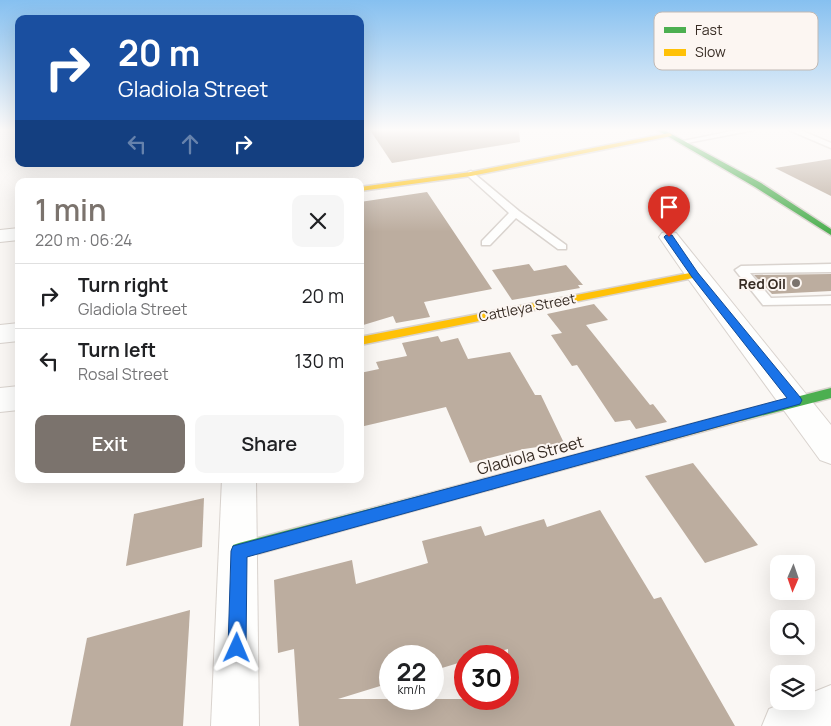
<!DOCTYPE html>
<html lang="en">
<head>
<meta charset="utf-8">
<style>
  :root { --surface:#fff; --page:#f6f6f6; --text:#202124; --muted:#757577; --line:#e0e0e0; --accent:#7b736d }
  body { margin:0; font-family:Manrope,sans-serif; background:var(--page); color:var(--text); height:100vh; display:flex; flex-direction:column; font-size:19px; white-space:nowrap }
  * { box-sizing:border-box; margin:0 }
  p { font-size:16px; color:var(--muted) }
  .icon { flex:none; width:28px; height:28px; fill:none; stroke:currentColor; stroke-width:2; stroke-linecap:round; stroke-linejoin:round }
  .map { position:relative; flex:1; overflow:hidden }
  .details { position:absolute; left:15px; top:178px; width:349px; height:305px; display:flex; flex-direction:column; background:var(--surface); border-radius:10px; box-shadow:0 5px 20px #0002 }
  .details>* { flex:none }
  .guide { position:absolute; left:15px; top:15px; width:349px; height:152px; border-radius:10px; box-shadow:0 5px 20px #0002; background:#1a4fa0; color:#fff; overflow:hidden }
  .needle { width:32px; rotate:182deg }
  .tools { position:absolute; left:770px; top:555px; display:grid; gap:10px }
  .tools a { display:grid; place-items:center; width:45px; height:45px; border-radius:10px; background:var(--surface); box-shadow:0 5px 20px #0002; font-size:25px }
  .speed { position:absolute; left:379px; top:645px; display:flex; gap:10px; font-size:25px; font-weight:700; text-align:center }
  .speed>* { display:grid; place-content:center; width:65px; height:65px; border-radius:50%; background:var(--surface); box-shadow:0 5px 20px #0002; line-height:1 }
  .speed small { font-size:12px; font-weight:400 }
  .speed .limit { border:8px solid #d22; background:#fff; color:#111 }
  .pin { position:absolute; display:grid; place-items:center; width:42px; height:42px; color:#fff; margin:-51px -21px; border-radius:50% 50% 50% 0; rotate:-45deg; box-shadow:0 0 5px #0007 }
  .pin .icon { rotate:45deg }
  .me { position:absolute; width:55px; margin:-28px; rotate:1deg; stroke-linejoin:round; filter:drop-shadow(0 0 4px #0008) }
  .turn { display:flex; align-items:center; gap:18px; height:105px; padding:0 20px; font-size:22px }
  .turn .icon { width:65px; height:65px; stroke-width:2.5 }
  .turn b { display:block; font-size:35px; line-height:42px }
  .lanes { display:flex; align-items:center; height:48px; padding:0 20px; background:#0003; justify-content:center; gap:25px; direction:ltr }
  .lanes .off { opacity:.35 }
  .round { display:grid; place-items:center; flex:none; width:52px; height:52px; border-radius:10px; background:var(--page) }
  .overview { display:flex; align-items:center; justify-content:space-between; height:85px; padding:0 20px }
  h1 { font-size:30px; font-weight:600; line-height:38px; color:var(--accent) }
  .button { display:flex; gap:10px; margin-top:auto; padding:10px 20px }
  .button a { flex:1; height:58px; border-radius:10px; background:var(--accent); color:#fff; font-size:20px; font-weight:600; line-height:58px; text-align:center }
  .button a+a { background:var(--page); color:var(--text) }
  ul { padding:0; list-style:none }
  li { display:flex; align-items:center; gap:15px; height:65px; padding:0 20px; border-top:1px solid var(--line) }
  li div { flex:1 }
  li b { display:block; font-size:19px }
  li em { font-style:normal }
  .map>svg:first-child { display:block }
  .building { fill:#bcad9f; fill-rule:evenodd }
  .lines { fill:none; stroke-linecap:round; stroke-linejoin:round }
  .lane-casing { stroke:#d9d3ce; stroke-width:3 }
  .street-casing { stroke:#d9d3ce; stroke-width:2 }
  .fast-casing { stroke:#d9d3ce; stroke-width:3 }
  .slow-casing { stroke:#d9d3ce; stroke-width:3 }
  .lane { fill:#fefefd; fill-rule:evenodd }
  .street { fill:#fefefd; fill-rule:evenodd }
  .fast { fill:#4caf50; fill-rule:evenodd }
  .slow { fill:#ffc107; fill-rule:evenodd }
  .route { fill:#1a73e8; stroke:#114b97 }
  .poi-dot { fill:#7b736d; stroke:#fcf6f2; stroke-width:2 }
  .labels { text-anchor:middle; dominant-baseline:central; stroke-width:4; stroke-linejoin:round; paint-order:stroke }
  .poi-label { font-size:14px; font-weight:bold; fill:#372c24; stroke:#fcf6f2; text-anchor:end }
  .street-label { font-size:14px; fill:#372c24; stroke:#fcf6f2 }
  .near-street-label { font-size:16px; fill:#372c24; stroke:#fcf6f2 }
  .key { fill:#fcf6f2; stroke:#c1b9b4; stroke-width:1 }
  .key-label { font-size:14px; fill:#372c24 }
</style>
</head>
<body>
<div class="map">
<svg width="831" height="726" viewBox="0 0 831 726">
  <rect width="100%" height="100%" fill="#faf7f4"/>
  <g class="building">
    <path d="M370,130H519L520,142L392,163Z"/>
    <path d="M831,159V196L775,168Z"/>
    <path d="M427,192L492,289L424,302L430,317L396,323L393,316L360,326V202Z"/>
    <path d="M529,264L534,271L566,265L583,285H578L580,288L512,300L492,270Z"/>
    <path d="M831,274V291L772,294L754,275Z"/>
    <path d="M594,304L608,320L586,325L650,405L653,404L667,422L636,429L630,420L615,422L577,365L572,366L551,335L562,333L547,314Z"/>
    <path d="M438,336L441,342L458,338L468,359L510,352L535,395H541L564,443L524,449L470,463L446,407L360,427V373L379,369L376,362L407,356L402,343Z"/>
    <path d="M693,463L758,545L705,563L645,476Z"/>
    <path d="M204,498L202,547L126,566L134,514Z"/>
    <path d="M600,510L654,599L661,597L735,726H299L294,649L278,653L274,580L352,560L356,584L428,563L422,541L481,526L485,536L544,519L547,527ZM508,649V699H338L390,683V656H432V671L465,661V656H483Z"/>
    <path d="M190,610L183,726H70L87,638Z"/>
  </g>
  <g class="lines">
    <defs>
      <g id="lane">
        <path d="M737,130H754L682,144L678,142Z"/>
        <path d="M789,130H800L831,143V148Z"/>
        <path d="M471,171L519,211L566,245V249H558L516,218L490,245H482V241L509,213L468,176V172Z"/>
        <path d="M831,264V272L750,273L771,298L831,296V304L763,305L735,270L741,266Z"/>
      </g>
      <g id="street">
        <path d="M19,228V240L0,242V230Z"/>
        <path d="M669,231L676,233L831,425V464L820,460L681,269L659,237L662,233Z"/>
        <path d="M19,323V341L0,343V325Z"/>
        <path d="M19,386V410L0,412V388Z"/>
        <path d="M222,479H256L259,726H211Z"/>
        <path d="M831,685V726H762L769,709L788,701H806V695Z"/>
      </g>
      <g id="fast">
        <path d="M657,130H664L761,183L831,229V235L755,187Z"/>
        <path d="M831,388V398L741,421L737,420L735,416L737,412L741,411Z"/>
        <path d="M488,478L493,479L495,484L493,489L488,490L239,559L233,557L231,551L233,545L239,543Z"/>
      </g>
      <g id="slow">
        <path d="M669,133L672,135L671,136L471,176L360,191V187L471,172Z"/>
        <path d="M695,272L700,275L698,277L360,345V337Z"/>
        <path d="M741,411L745,412L747,416L745,420L741,421L488,490L483,489L481,484L483,479L488,478Z"/>
      </g>
    </defs>
    <use href="#lane" class="lane-casing"/>
    <use href="#street" class="street-casing"/>
    <use href="#fast" class="fast-casing"/>
    <use href="#slow" class="slow-casing"/>
    <use href="#lane" class="lane"/>
    <use href="#street" class="street"/>
    <use href="#fast" class="fast"/>
    <use href="#slow" class="slow"/>
  </g>
  <linearGradient id="sky" x2="0" y2="1"><stop stop-color="#86c0f0"/><stop offset="0.56" stop-color="#fdfbfa"/><stop offset="1" stop-color="#fdfbfa" stop-opacity="0"/></linearGradient>
  <rect width="831" height="232" fill="url(#sky)"/>
  <path class="route" d="M666,235H672L698,273L800,397L802,400L800,404L247,557L246,648L243,655L237,657L230,655L228,648L231,551L233,546L787,398L692,277L664,237Z"/>
  <circle class="poi-dot" cx="796" cy="283" r="5"/>
  <g class="labels">
    <g class="poi-label">
      <text x="786" y="283">Red Oil</text>
    </g>
    <g class="street-label">
      <text transform="translate(527 307) rotate(-11)">Cattleya Street</text>
    </g>
    <g class="near-street-label">
      <text transform="translate(530 455) rotate(-15)">Gladiola Street</text>
    </g>
  </g>
  <rect x="654" y="12" width="164" height="58" rx="8" class="key"/>
  <rect x="664" y="27" width="22" height="6" fill="#4caf50"/>
  <rect x="664" y="49" width="22" height="7" fill="#ffc107"/>
  <g class="key-label">
    <text x="695" y="35">Fast</text>
    <text x="695" y="57">Slow</text>
  </g>
</svg>
<div class="tools">
<a><svg class="needle" viewBox="-14 -14 28 28"><path d="M0-13l5 13h-10z" fill="#e53935"/><path d="M0 13l5-13h-10z" fill="#757577"/></svg></a>
<a><svg class="icon" aria-label="search" viewBox="0 0 24 24"><circle cx="10" cy="10" r="6"/><path d="M15 15l6 6"/></svg></a>
<a><svg class="icon" aria-label="layers" viewBox="0 0 24 24"><path d="M12 4l9 5-9 5-9-5zM3 14l9 5 9-5"/></svg></a>
</div>
<div class="speed"><div>22<small>km/h</small></div><div class="limit">30</div></div>
<div class="pin" style="left:669px;top:237px;background:#d93025"><svg class="icon" aria-label="arrive" viewBox="0 0 24 24"><path d="M6 21V4h12l-3 4 3 4H6"/></svg></div>
<svg class="me" style="left:237px;top:648px" viewBox="-20 -20 40 40"><path d="M0-17L14 15 0 8-14 15z" fill="#1a73e8" stroke="#fff" stroke-width="4"/></svg>
<div class="guide">
<div class="turn"><svg class="icon" aria-label="right" viewBox="0 0 24 24"><path d="M7 20v-9h11M14 6l5 5-5 5"/></svg><div><b>20 m</b>Gladiola Street</div></div>
<div class="lanes"><svg class="icon off" aria-label="left" viewBox="0 0 24 24"><path d="M17 20v-9H6M10 6l-5 5 5 5"/></svg><svg class="icon off" aria-label="ahead" viewBox="0 0 24 24"><path d="M12 20V5M6 11l6-6 6 6"/></svg><svg class="icon" aria-label="right" viewBox="0 0 24 24"><path d="M7 20v-9h11M14 6l5 5-5 5"/></svg></div>
</div>
<section class="details">
<div class="overview"><div><h1>1 min</h1><p>220 m · 06:24</p></div><a class="round"><svg class="icon" aria-label="close" viewBox="0 0 24 24"><path d="M6 6l12 12M18 6L6 18"/></svg></a></div>
<ul>
<li><svg class="icon" aria-label="right" viewBox="0 0 24 24"><path d="M7 20v-9h11M14 6l5 5-5 5"/></svg><div><b>Turn right</b><p>Gladiola Street</p></div><em>20 m</em></li>
<li><svg class="icon" aria-label="left" viewBox="0 0 24 24"><path d="M17 20v-9H6M10 6l-5 5 5 5"/></svg><div><b>Turn left</b><p>Rosal Street</p></div><em>130 m</em></li>
</ul>
<div class="button"><a>Exit</a><a>Share</a></div>
</section>
</div>
</body>
</html>
